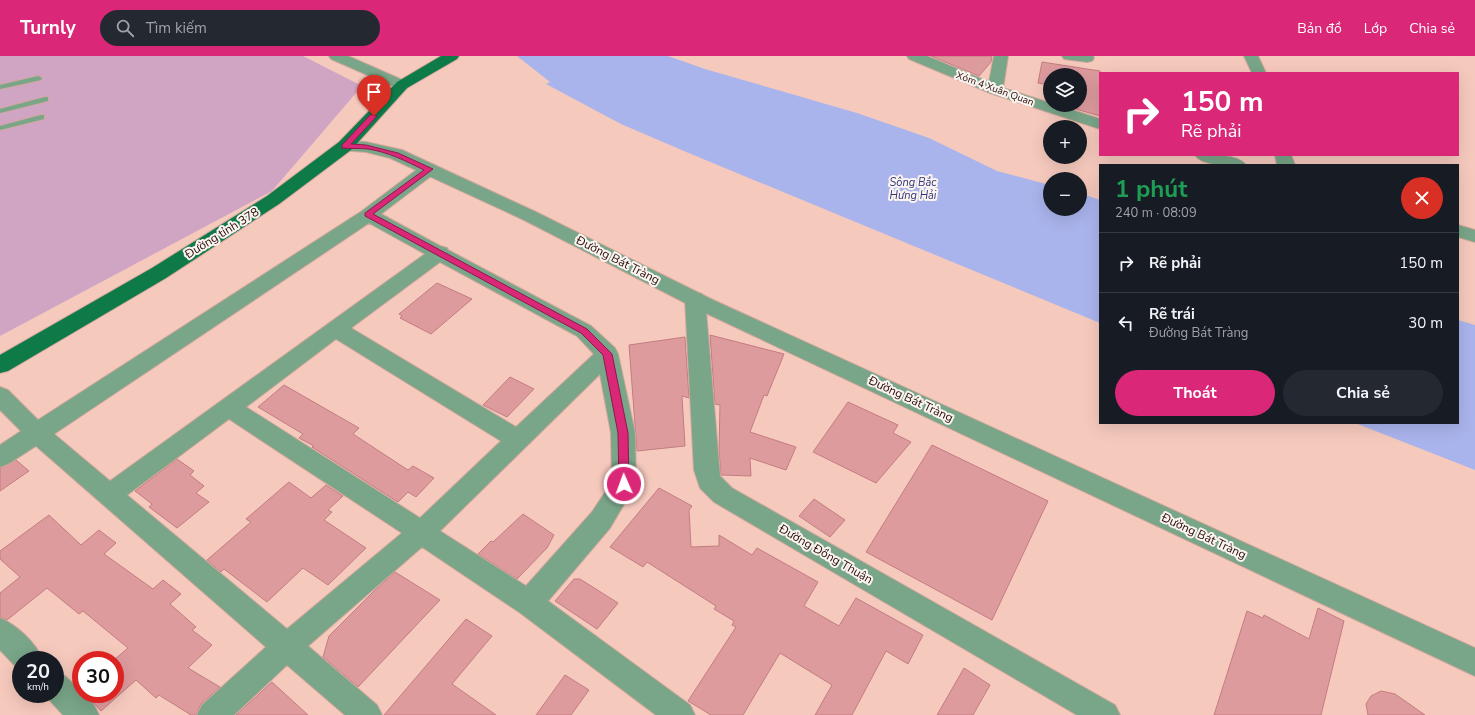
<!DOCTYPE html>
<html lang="vi">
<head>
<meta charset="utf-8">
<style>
  :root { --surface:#171b24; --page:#242831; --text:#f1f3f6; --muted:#9ea1a6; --line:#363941; --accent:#db2777 }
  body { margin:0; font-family:"Nunito Sans",sans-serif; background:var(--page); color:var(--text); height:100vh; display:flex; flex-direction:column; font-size:15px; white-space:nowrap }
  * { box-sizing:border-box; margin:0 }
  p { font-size:13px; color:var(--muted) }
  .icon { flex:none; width:22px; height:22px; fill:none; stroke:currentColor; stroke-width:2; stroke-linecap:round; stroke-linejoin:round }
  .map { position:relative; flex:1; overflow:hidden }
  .side { position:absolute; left:1099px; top:108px; width:360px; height:260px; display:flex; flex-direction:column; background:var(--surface); border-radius:0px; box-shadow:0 4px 16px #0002 }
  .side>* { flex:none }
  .hud { position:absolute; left:1099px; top:16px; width:360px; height:84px; border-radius:0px; box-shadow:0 4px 16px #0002; background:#db2777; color:#fff; overflow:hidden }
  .tools { position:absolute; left:1043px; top:12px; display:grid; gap:8px }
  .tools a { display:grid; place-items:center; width:44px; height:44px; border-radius:50%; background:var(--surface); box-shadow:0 4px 16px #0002; font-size:20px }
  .speed { position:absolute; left:12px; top:595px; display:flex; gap:8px; font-size:20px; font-weight:700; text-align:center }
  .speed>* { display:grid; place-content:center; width:52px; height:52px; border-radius:50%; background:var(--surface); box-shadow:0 4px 16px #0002; line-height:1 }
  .speed small { font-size:10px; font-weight:400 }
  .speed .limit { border:6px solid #d22; background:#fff; color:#111 }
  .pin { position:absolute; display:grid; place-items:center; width:34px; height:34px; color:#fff; margin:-41px -17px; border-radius:50% 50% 50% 0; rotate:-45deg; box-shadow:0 0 4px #0007 }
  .pin .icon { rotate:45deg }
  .me { position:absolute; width:44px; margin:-22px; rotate:358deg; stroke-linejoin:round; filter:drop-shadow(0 0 3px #0008) }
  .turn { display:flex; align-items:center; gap:14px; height:84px; padding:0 16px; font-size:18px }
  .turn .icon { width:52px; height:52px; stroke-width:2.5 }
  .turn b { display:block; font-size:28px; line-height:34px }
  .round { display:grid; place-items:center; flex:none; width:42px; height:42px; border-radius:21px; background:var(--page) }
  .headline { display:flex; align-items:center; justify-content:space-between; height:68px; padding:0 16px }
  h1 { font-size:24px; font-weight:700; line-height:30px; color:#1e9e55 }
  .cta { display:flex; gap:8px; margin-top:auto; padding:8px 16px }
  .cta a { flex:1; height:46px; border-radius:24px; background:var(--accent); color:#fff; font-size:16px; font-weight:700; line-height:46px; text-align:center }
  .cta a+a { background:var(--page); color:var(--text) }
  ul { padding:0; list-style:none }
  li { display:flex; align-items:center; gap:12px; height:60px; padding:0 16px; border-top:1px solid var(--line) }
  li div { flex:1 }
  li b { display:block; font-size:15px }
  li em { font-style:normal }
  header { display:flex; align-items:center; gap:24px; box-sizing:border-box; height:56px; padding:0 20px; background:var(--accent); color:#fff }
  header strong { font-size:19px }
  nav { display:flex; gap:22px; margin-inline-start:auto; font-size:14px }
  .search { width:280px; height:36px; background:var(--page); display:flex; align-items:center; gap:10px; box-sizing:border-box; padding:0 14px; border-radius:22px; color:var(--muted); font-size:15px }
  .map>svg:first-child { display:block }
  .green { fill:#d0a5c4 }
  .water { fill:#aab4ec }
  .building { fill:#de9b9e; stroke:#c47c80 }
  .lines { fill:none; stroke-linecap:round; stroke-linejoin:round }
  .service-casing { stroke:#d1a79c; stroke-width:2 }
  .minor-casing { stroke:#d1a79c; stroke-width:2 }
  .tertiary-casing { stroke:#d1a79c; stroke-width:2 }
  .primary-casing { stroke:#d1a79c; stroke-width:2 }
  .service { fill:#79a588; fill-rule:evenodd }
  .minor { fill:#79a588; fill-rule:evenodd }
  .tertiary { fill:#79a588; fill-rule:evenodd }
  .primary { fill:#0e7a48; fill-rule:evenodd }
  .route { fill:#db2777; stroke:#8e194d }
  .labels { text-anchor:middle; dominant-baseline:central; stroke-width:4; stroke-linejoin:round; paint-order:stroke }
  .far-street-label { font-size:10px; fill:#260d06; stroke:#fbf4f1 }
  .far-water-label { font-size:11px; font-style:italic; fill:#303576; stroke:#fbf4f1 }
  .street-label { font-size:12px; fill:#260d06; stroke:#fbf4f1 }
</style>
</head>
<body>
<header>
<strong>Turnly</strong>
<div class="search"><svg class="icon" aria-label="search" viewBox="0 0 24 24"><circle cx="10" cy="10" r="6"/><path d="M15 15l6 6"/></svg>Tìm kiếm</div>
<nav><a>Bản đồ</a><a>Lớp</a><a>Chia sẻ</a></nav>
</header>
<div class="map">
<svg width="1475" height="659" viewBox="0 0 1475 659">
  <rect width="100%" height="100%" fill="#f6c9bd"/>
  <path class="green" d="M0,0H303L362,30L272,135L0,280Z"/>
  <g class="water">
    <path d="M517,0H668L705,13L857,57L929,82L997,115L1050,129V153H1080V137L1100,144V267L691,98L621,68L546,28L550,26Z"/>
    <path d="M1458,264L1475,269V414L1355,367H1458Z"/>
  </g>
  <g class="building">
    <path d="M931,0H992L991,6L979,20Z"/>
    <path d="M1042,6L1100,15V60L1062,49H1080V19H1050V45L1046,44L1049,29L1038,27Z"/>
    <path d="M437,227L472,243L431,278L400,262L402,260L399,258Z"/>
    <path d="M710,279L784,298L767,340L764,339L750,376L796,391L786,414L750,402L751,420L721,419L719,395L720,349L715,348Z"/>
    <path d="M685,281L689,342L682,340L685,390L637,395L629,289Z"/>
    <path d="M510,321L534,333L507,361L483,349Z"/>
    <path d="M284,329L359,372L353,378L408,414L413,410L434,422L416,441L408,436L398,446L312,391L314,390L299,382L303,378L258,351Z"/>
    <path d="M848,346L898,369L893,377L911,386L876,427L813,396Z"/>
    <path d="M932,389L1048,445L992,564L866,496Z"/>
    <path d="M177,403L194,415L190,419L204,430L196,437L209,446L177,472L149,451L152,448L135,435Z"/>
    <path d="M16,404L29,415L0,435V412Z"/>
    <path d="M289,426L311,442L326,429L343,440L328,454L332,456L324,464L366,492L328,529L303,512L267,546L224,513L221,516L207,504L251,466L246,463Z"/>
    <path d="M659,432L692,450L689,454L691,491L719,490V479L752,499L757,492L818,526L804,550L839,570L856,542L923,579L908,608L886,595L852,659H815L832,629L780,597L743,659H711L688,645L736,571L732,569L734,565L714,553L716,550L647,506L643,511L610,491Z"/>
    <path d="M814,443L845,464L830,481L799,460Z"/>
    <path d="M523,458L554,479L547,492L517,523L478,498L491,485L493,486Z"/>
    <path d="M49,459L81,489L99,474L116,487L104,498L153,533L163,524L181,538L170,548L196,571L192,574L212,589L188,612L220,631L201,648L196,659H191L159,639L156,642L136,624L101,655L86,638H115V604H114L128,592L83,555L79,558L47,532L7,564L0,561V537L20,521L0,503V495Z"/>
    <path d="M395,516L440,544L358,631L323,601L329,580L375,534Z"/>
    <path d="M574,523H580L618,547L597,573L555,545Z"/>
    <path d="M1318,552L1344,565L1321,659H1214L1247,555L1263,562L1264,559L1309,583Z"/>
    <path d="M466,563L492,580L452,628L496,659H384Z"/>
    <path d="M964,612L990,629L973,659H937Z"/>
    <path d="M565,619L589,634L571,659H536Z"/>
    <path d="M272,626L308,659H236Z"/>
    <path d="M1381,635L1395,638L1425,659H1368L1366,648L1371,640Z"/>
  </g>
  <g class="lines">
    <defs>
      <g id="service">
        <path d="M38,20L42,22L41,24L0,33V29Z"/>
        <path d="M45,41H48V45L0,57V53Z"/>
        <path d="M41,59H44V63L0,74V70Z"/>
      </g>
      <g id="minor">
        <path d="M907,0H927L989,26L994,0H1008L1003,32L1050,47V49H1057L1100,63V73L990,37L909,3Z"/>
        <path d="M1062,0H1093L1094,2L1092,5L1087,6L1064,3Z"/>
        <path d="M1244,0H1258L1266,17H1252Z"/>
        <path d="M1195,99C1208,99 1237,97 1246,109C1232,109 1203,111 1195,99Z"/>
        <path d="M1275,99H1291L1295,109H1277Z"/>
        <path d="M429,108L435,109L438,113L435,117L381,158L440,190L447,192L448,194L591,270L615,292L618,298L635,377L636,428L610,472L548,545L690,649L695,659H656L519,556L422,491L308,590L377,649L382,659H345L287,609L234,659H197L202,649L266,591L36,390L8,408L0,411V389L21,375L0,354V331L8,334L38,364L362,155L423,109ZM369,167L425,198L110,425L54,378ZM440,206L577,280L594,298L516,371L351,272ZM336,283L501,385L420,462L246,351ZM600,318L611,377L612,426L592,456L526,530L440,475ZM229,363L402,477L287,573L127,439Z"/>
        <path d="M1458,169L1475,174V186L1458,181Z"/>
        <path d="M695,236L702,238L705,243L720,420L732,432L1115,649L1120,659H1077L714,446L700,432L694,414L685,243L688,238Z"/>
        <path d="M0,562C17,569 36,587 43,604H21V615L19,614L0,594Z"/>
        <path d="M55,616L65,620L81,635V638H84L94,649L99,659H63L44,638H55Z"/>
      </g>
      <g id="tertiary">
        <path d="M329,0H348L407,26L410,29L407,32L402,34L397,32L331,3Z"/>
        <path d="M345,85L366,86L402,94L536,156L711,243L1475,592V620L697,253L524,164L390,102L366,96L339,94L337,90L339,86Z"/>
      </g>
      <path id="primary" d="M441,0H459L457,3L407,32L351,94L279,148L166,222L8,315L0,317V299L152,212L267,140L339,86L397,26Z"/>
    </defs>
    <use href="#service" class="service-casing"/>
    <use href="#minor" class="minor-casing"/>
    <use href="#tertiary" class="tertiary-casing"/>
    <use href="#primary" class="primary-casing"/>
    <use href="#service" class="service"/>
    <use href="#minor" class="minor"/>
    <use href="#tertiary" class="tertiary"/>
    <use href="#primary" class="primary"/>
  </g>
  <path class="route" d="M371,58L377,60L351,88L366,89L398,97L433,113L373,158L587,273L612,298L628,377L629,428L628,430L624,432L621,430L619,428L618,377L603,299L581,277L365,160V157L424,114C406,105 388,96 368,93C359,92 351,93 342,92V89Z"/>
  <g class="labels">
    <g class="far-street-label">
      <text transform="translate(995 33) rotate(20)">Xóm 4 Xuân Quan</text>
    </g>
    <g class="far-water-label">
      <text x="913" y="126">Sông Bắc<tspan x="913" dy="13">Hưng Hải</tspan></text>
    </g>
    <g class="street-label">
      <text transform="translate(222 177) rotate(-32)">Đường tỉnh 378</text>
      <text transform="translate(618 204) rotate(27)">Đường Bát Tràng</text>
      <text transform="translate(911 343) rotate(25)">Đường Bát Tràng</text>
      <text transform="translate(1204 480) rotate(25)">Đường Bát Tràng</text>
      <text transform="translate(826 498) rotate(30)">Đường Đồng Thuận</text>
    </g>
  </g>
</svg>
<div class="tools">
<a><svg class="icon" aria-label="layers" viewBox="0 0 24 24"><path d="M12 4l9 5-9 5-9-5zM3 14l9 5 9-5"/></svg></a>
<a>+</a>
<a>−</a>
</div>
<div class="speed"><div>20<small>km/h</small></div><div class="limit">30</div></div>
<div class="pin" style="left:374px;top:60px;background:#d93025"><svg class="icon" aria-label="arrive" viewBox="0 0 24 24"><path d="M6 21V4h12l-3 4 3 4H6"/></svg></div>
<svg class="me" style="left:624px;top:428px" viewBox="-20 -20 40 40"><circle r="17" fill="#db2777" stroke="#fff" stroke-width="3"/><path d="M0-11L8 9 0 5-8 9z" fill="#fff"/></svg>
<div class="hud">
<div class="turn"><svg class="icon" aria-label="right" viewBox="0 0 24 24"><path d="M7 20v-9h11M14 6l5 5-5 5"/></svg><div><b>150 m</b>Rẽ phải</div></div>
</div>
<section class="side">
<div class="headline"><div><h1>1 phút</h1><p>240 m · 08:09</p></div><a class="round" style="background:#d93025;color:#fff"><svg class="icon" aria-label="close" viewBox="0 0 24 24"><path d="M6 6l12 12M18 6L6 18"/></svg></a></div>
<ul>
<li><svg class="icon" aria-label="right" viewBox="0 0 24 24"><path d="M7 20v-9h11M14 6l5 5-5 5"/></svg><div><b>Rẽ phải</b></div><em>150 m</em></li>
<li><svg class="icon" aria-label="left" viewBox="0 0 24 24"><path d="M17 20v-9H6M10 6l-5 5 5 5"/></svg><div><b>Rẽ trái</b><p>Đường Bát Tràng</p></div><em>30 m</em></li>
</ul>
<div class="cta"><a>Thoát</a><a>Chia sẻ</a></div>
</section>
</div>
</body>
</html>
